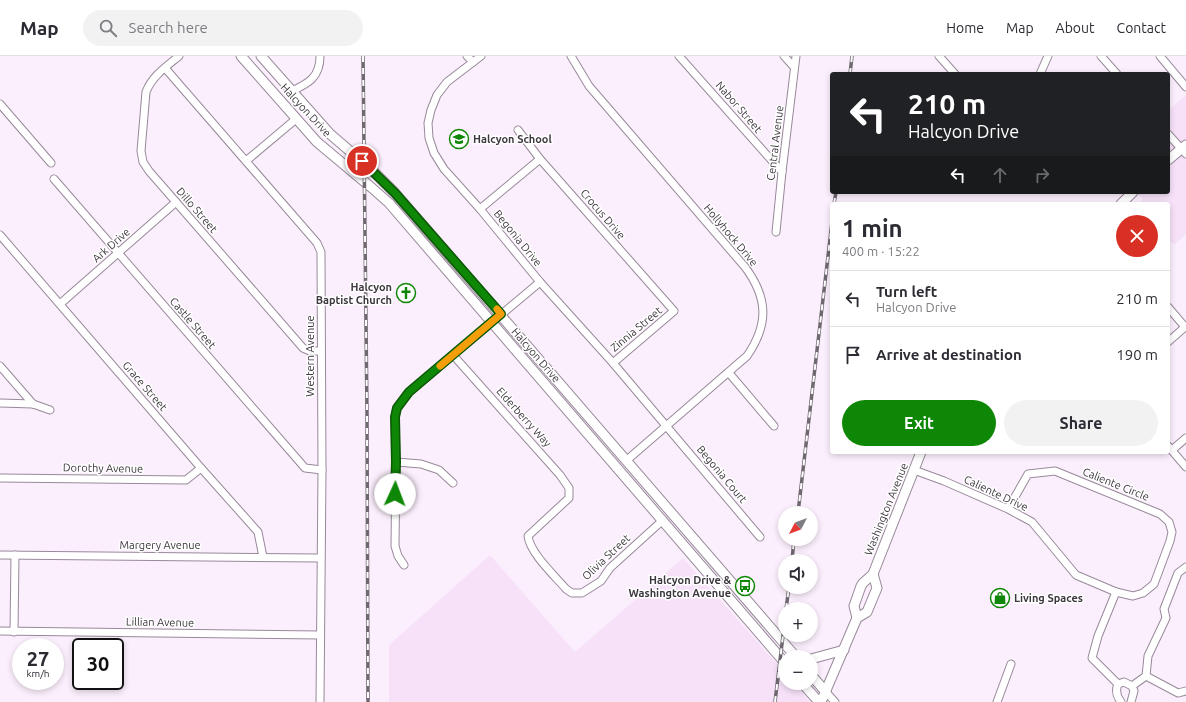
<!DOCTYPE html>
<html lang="en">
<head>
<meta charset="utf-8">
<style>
  :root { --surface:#fff; --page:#f2f2f3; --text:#2b2b33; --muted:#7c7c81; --line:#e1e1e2; --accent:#0f8706 }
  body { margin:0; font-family:Ubuntu,sans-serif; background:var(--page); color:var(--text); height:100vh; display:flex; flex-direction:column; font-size:15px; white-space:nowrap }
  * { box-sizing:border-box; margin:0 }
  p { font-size:13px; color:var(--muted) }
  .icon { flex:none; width:22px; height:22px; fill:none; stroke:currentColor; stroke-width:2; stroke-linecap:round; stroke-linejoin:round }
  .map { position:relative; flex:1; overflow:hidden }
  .details { position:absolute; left:830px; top:146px; width:340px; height:252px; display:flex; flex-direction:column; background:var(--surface); border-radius:4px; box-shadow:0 2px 6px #0003 }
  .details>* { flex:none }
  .guide { position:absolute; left:830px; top:16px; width:340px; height:122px; border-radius:4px; box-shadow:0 2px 6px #0003; background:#202124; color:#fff; overflow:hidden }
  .needle { width:26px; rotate:229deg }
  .controls { position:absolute; left:778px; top:450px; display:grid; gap:8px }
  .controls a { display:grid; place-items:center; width:40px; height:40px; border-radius:50%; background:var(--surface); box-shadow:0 2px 6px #0003; font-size:20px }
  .speed { position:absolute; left:12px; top:582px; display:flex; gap:8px; font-size:20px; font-weight:700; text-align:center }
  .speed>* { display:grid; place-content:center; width:52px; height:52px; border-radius:50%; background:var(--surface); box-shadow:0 2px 6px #0003; line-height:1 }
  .speed small { font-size:10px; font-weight:400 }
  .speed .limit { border:2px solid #111; border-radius:6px; background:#fff; color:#111 }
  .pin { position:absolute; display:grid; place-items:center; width:34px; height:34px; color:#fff; margin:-17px; border:2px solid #fff; border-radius:50%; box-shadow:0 1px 4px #0007 }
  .me { position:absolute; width:44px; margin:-22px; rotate:2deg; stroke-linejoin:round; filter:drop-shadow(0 0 3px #0008) }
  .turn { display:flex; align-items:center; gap:14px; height:84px; padding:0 12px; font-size:18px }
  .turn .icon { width:52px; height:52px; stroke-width:2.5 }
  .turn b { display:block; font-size:28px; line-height:34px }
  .lanes { display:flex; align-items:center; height:38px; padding:0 12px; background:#0003; justify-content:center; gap:20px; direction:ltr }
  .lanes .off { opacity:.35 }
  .round { display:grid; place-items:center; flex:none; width:42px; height:42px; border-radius:21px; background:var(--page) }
  .head { display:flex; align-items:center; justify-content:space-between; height:68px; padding:0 12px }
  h1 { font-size:24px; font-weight:600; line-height:30px }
  .button { display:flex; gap:8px; margin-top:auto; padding:8px 12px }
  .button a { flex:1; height:46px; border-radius:24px; background:var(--accent); color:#fff; font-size:16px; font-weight:600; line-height:46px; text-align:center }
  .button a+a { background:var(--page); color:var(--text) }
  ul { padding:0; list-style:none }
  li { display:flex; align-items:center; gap:12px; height:56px; padding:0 12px; border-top:1px solid var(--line) }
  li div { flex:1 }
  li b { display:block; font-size:15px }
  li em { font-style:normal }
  header { display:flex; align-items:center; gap:24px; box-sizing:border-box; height:56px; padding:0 20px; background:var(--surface); border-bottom:1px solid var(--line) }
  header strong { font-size:19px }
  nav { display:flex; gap:22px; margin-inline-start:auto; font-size:14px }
  .search { width:280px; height:36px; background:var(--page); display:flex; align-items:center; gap:10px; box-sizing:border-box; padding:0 14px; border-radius:22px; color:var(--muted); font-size:15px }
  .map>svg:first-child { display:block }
  .built { fill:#f6e1f9 }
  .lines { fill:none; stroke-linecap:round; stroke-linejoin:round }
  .minor-casing { stroke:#978999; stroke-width:9 }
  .major-casing { stroke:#978999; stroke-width:11 }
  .minor { stroke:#fff; stroke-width:7 }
  .major { stroke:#fff; stroke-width:9 }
  .rail-casing { stroke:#706871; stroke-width:3.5 }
  .rail { stroke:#fff; stroke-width:2; stroke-dasharray:6; stroke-linecap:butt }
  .route-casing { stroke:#0a5804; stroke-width:10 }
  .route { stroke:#0f8706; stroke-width:7 }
  .slow { stroke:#f59e0b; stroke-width:7 }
  .labels { text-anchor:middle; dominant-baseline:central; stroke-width:3; stroke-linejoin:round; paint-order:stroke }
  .street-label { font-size:11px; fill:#3d373e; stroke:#fff }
  .poi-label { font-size:11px; font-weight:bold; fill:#3d373e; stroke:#fff; text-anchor:start }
</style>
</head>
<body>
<header>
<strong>Map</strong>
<div class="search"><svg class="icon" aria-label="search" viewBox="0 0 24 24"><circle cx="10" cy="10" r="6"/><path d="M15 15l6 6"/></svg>Search here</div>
<nav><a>Home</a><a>Map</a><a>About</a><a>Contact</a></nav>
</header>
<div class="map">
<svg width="1186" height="646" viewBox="0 0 1186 646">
  <rect width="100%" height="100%" fill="#fceffd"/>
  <g class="built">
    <path d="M1186,39V178L1174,189L1168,182V148H1138L1143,143L1136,136H1168V55Z"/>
    <path d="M490,499L575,596L683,502L785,617V627H794L810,646H389V589Z"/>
  </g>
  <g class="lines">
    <defs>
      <g id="minor">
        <path d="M179,0C167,10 152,20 146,36L141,95L143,106L149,115L303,292L310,295H321"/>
        <path d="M467,0L473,6"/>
        <path d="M481,0L447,26L437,39L431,54L428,67L429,82L434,97L444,113L480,153L540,226L613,307L760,481"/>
        <path d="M571,0L589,30L745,211C768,242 769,268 747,300L627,404"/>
        <path d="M679,0L782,116"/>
        <path d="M784,0L794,11"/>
        <path d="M939,0L955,18"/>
        <path d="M1101,0L1117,18"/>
        <path d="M1160,0L1186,31"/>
        <path d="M165,12L317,187L321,196L322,414L320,646"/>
        <path d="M1040,18L1048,0"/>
        <path d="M292,35C309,27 320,21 320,0"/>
        <path d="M0,48L51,107"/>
        <path d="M518,74L540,103L674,255L613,307"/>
        <path d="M1168,78L1186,98"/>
        <path d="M246,105L296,63"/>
        <path d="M54,123L305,412L322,414"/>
        <path d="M480,153L540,103"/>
        <path d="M776,176L782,116L796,0"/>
        <path d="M0,179L201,412L258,476L263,501"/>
        <path d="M60,248L176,146"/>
        <path d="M1168,251L1185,271"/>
        <path d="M1168,286L1186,270"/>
        <path d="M453,299L560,419L569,432V442L528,480C530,497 554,519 566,533L572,537H582L601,525L610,512L663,464"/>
        <path d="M0,310L33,348"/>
        <path d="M729,317L774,370"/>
        <path d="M0,347L33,348L50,354"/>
        <path d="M1168,390L1186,411"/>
        <path d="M1172,394L1186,382"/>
        <path d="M396,406L421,408L439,414L453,427"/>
        <path d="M914,414L944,425L1008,453L1032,466L1076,519L1116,536L1133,540L1143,537L1154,528L1170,485L1172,476L1169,466L1160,458L1055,415L1028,418L1008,453"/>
        <path d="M0,422L186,424L201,412"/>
        <path d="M0,499L320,502"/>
        <path d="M404,509L398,500L395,490L396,406L395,361L397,352L409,336L540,226"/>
        <path d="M1116,536L1098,580L1092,602L1118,628"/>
        <path d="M0,575L320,579"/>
        <path d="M14,576L15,499"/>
        <path d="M1146,620L1178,637L1186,635"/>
        <path d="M1118,628L1124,626L1132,630L1134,635L1131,646"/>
        <path d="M1118,628C1115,635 1117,641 1121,646"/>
        <path d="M1132,630L1146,620L1148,600L1166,562L1164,553L1178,517L1186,511"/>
        <path d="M826,636L835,646"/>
        <path d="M997,646L1011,608"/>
      </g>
      <g id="major">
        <path d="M241,0L317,86L372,132L389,147L785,607"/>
        <path d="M261,0L330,78L372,114L395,137L796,601"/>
        <path d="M1168,104L1186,89"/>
        <path d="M1121,148L1133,136"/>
        <path d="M857,562L854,550L861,530L863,527L873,518L921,396"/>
        <path d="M811,603L844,594"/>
        <path d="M811,619L826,636"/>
        <path d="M802,627L819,646"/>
        <path d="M821,646L857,562L867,556L877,532L873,518"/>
      </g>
    </defs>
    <use href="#minor" class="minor-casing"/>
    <use href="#major" class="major-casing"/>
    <use href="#minor" class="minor"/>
    <use href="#major" class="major"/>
    <defs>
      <g id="rail">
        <path d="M363,0L367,356L368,646"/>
        <path d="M850,18L852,0"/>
        <path d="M834,148L836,136"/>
        <path d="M798,457L832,166"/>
        <path d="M792,505L794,483"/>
        <path d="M786,553L789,531"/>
        <path d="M775,646L785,563"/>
      </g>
    </defs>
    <use href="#rail" class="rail-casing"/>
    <use href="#rail" class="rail"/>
  </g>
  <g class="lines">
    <defs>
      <path id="route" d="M362,105L395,137L501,258L409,336L397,352L395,361L396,406L395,438"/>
    </defs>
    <use href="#route" class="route-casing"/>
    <use href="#route" class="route"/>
    <path class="slow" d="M440,310L501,258L497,253"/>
  </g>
  <defs>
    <symbol id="school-ring" viewBox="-11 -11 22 22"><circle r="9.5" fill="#fff" stroke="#0f8706" stroke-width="1.5"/><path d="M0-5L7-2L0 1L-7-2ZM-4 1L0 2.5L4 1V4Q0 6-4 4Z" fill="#0f8706"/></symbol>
    <symbol id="church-ring" viewBox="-11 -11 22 22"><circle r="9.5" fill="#fff" stroke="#0f8706" stroke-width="1.5"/><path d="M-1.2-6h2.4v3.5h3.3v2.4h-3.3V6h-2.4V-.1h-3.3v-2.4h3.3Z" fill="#0f8706"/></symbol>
    <symbol id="bus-ring" viewBox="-11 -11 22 22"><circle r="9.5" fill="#fff" stroke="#0f8706" stroke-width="1.5"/><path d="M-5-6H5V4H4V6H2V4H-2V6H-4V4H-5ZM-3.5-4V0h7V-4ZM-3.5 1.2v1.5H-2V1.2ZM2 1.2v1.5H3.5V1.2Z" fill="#0f8706"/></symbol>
    <symbol id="shop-ring" viewBox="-11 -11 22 22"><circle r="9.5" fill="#fff" stroke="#0f8706" stroke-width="1.5"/><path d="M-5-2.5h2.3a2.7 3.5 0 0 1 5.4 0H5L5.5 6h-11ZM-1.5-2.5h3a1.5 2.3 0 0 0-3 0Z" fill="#0f8706"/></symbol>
  </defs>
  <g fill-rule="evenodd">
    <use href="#school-ring" x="448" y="72" width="22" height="22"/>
    <use href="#church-ring" x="395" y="226" width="22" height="22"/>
    <use href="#bus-ring" x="734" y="519" width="22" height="22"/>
    <use href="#shop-ring" x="989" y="531" width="22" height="22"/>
  </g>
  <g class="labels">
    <g class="street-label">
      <text transform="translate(739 51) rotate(49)">Nabor Street</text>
      <text transform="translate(306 54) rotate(47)">Halcyon Drive</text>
      <text transform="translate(775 87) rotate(-83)">Central Avenue</text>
      <text transform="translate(197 154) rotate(49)">Dillo Street</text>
      <text transform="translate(603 158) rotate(49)">Crocus Drive</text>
      <text transform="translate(731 179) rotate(50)">Hollyhock Drive</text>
      <text transform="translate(518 182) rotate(51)">Begonia Drive</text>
      <text transform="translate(111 189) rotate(-41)">Ark Drive</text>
      <text transform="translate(193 267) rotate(49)">Castle Street</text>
      <text transform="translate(636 273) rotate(-40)">Zinnia Street</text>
      <text transform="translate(536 299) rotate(49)">Halcyon Drive</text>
      <text transform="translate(310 300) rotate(-90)">Western Avenue</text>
      <text transform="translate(145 330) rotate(49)">Grace Street</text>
      <text transform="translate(524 361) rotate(48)">Elderberry Way</text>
      <text transform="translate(103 412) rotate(1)">Dorothy Avenue</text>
      <text transform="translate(722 418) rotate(50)">Begonia Court</text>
      <text transform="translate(1116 428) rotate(22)">Caliente Circle</text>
      <text transform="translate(996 437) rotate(25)">Caliente Drive</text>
      <text transform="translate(886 453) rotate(-68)">Washington Avenue</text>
      <text x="160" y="489">Margery Avenue</text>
      <text transform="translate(606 501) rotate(-43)">Olivia Street</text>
      <text transform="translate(160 566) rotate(1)">Lillian Avenue</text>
    </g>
    <g class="poi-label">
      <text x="473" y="83">Halcyon School</text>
      <text x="392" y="231" text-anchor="end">Halcyon<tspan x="392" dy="13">Baptist Church</tspan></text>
      <text x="731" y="524" text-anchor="end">Halcyon Drive &amp;<tspan x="731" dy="13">Washington Avenue</tspan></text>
      <text x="1014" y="542">Living Spaces</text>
    </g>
  </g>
</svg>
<div class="controls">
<a><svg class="needle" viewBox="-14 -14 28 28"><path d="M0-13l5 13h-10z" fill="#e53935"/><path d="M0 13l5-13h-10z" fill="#7c7c81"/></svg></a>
<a><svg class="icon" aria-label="sound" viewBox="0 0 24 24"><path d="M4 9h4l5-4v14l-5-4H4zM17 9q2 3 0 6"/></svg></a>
<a>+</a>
<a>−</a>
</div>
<div class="speed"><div>27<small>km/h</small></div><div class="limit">30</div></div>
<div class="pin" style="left:362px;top:105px;background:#d93025"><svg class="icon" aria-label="arrive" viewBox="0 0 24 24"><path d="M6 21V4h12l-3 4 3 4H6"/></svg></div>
<svg class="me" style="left:395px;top:438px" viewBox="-20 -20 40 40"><circle r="19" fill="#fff"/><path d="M0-13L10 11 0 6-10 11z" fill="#0f8706"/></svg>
<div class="guide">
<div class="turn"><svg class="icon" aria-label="left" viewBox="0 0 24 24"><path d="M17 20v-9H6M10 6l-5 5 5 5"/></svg><div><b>210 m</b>Halcyon Drive</div></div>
<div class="lanes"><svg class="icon" aria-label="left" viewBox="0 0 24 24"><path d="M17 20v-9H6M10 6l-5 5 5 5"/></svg><svg class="icon off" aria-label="ahead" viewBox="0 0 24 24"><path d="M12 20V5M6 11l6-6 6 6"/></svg><svg class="icon off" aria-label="right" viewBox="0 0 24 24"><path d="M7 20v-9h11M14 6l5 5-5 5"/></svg></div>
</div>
<section class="details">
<div class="head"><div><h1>1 min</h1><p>400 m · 15:22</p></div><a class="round" style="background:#d93025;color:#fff"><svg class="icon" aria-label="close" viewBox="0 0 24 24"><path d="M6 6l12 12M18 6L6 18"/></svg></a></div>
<ul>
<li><svg class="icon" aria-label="left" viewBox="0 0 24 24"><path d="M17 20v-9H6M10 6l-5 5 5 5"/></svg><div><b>Turn left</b><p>Halcyon Drive</p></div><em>210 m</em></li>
<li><svg class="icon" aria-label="arrive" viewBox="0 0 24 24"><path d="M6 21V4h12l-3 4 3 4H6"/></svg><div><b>Arrive at destination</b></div><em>190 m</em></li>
</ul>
<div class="button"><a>Exit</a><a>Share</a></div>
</section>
</div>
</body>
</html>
